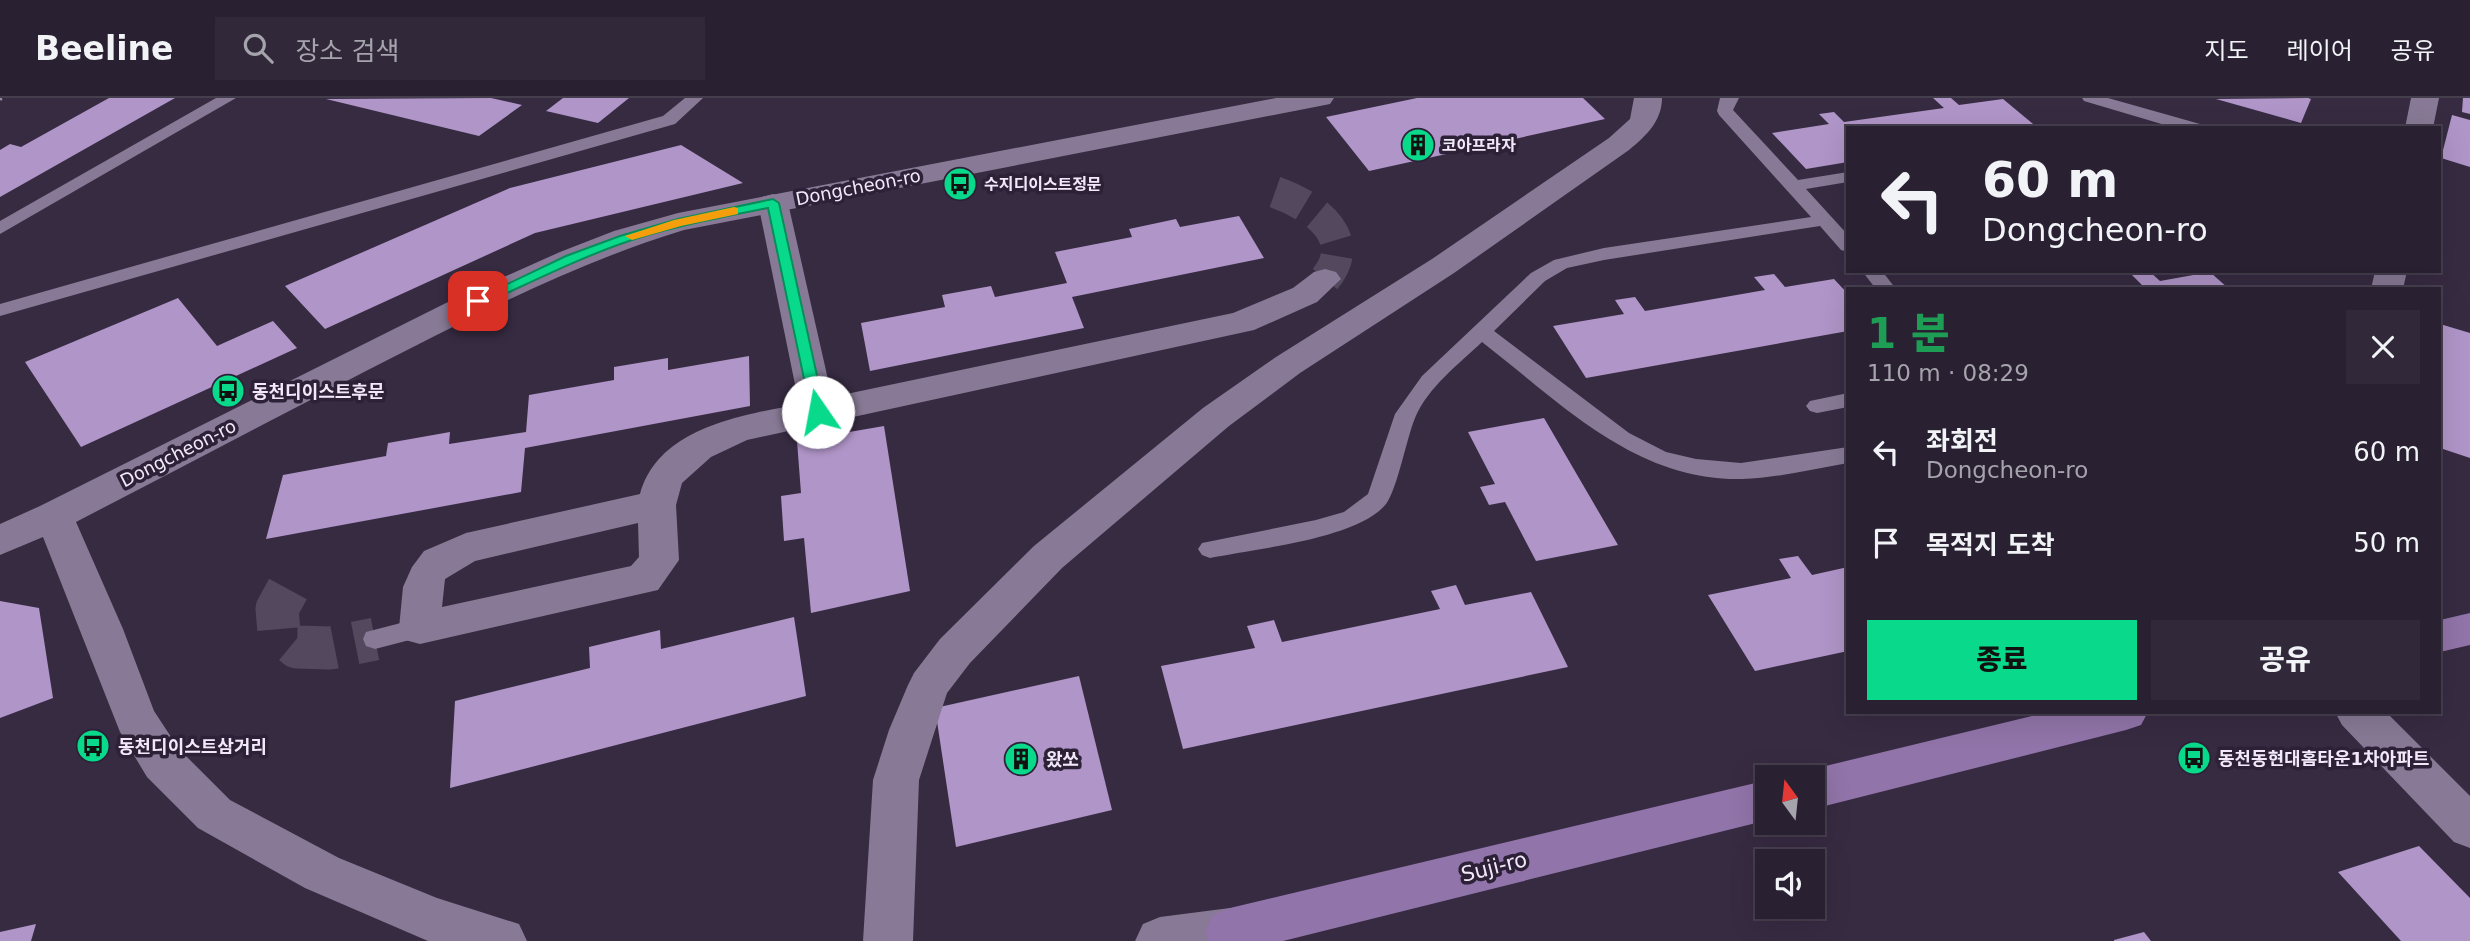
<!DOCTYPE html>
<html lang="ko">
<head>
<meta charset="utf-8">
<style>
  :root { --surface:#292032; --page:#31283a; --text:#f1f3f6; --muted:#a5a3ac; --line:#453e4d; --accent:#08d98b }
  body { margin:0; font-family:"DejaVu Sans","Noto Sans KR",sans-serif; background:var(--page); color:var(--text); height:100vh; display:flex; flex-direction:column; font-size:26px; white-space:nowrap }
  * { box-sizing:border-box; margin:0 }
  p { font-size:23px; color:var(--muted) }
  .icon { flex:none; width:38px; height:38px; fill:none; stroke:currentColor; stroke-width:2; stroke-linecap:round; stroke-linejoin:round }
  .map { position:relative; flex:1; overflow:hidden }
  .details { position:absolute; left:1846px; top:189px; width:595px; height:427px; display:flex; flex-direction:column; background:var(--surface); border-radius:0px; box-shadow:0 7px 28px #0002,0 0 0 2px var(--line) }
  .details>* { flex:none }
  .top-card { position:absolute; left:1846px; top:28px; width:595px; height:147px; border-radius:0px; box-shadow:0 7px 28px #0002,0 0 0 2px var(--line); background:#292032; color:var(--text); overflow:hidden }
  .needle { width:46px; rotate:345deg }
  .fabs { position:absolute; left:1755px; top:667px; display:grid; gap:14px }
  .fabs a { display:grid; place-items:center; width:70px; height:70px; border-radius:0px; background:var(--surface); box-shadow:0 7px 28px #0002,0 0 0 2px var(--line); font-size:35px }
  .pin { position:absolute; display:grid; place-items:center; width:60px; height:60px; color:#fff; margin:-30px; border-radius:14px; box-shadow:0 4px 10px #0006 }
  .me { position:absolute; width:77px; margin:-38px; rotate:348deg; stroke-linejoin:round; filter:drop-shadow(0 0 5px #0008) }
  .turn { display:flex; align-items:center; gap:24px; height:147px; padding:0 21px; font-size:32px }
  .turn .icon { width:91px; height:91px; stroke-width:2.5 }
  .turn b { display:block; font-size:49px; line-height:60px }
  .round { display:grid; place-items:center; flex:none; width:74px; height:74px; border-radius:0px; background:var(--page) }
  .summary { display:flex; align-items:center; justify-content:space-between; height:119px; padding:0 21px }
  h1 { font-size:42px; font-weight:800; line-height:52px; color:#1e9e55 }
  .button { display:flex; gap:14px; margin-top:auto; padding:14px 21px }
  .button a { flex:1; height:80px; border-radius:0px; background:var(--accent); color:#111; font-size:28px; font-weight:800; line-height:80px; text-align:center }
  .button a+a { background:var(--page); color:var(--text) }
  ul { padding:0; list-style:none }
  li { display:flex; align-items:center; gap:21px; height:91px; padding:0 21px }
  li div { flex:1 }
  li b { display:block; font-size:26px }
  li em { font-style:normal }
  header { display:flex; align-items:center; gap:42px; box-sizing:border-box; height:98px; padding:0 35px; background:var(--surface); border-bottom:2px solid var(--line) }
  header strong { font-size:33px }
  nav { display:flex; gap:38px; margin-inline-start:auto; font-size:24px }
  .search { width:490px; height:63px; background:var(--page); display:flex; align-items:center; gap:18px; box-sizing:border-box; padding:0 24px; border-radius:0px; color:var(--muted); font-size:26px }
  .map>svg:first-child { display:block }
  .building { fill:#b095c8 }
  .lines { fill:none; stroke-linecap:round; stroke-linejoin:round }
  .minor-tunnel-far1 { stroke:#53485d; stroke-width:32; stroke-dasharray:32 16; stroke-linecap:butt }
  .minor-tunnel { stroke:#53485d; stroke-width:43; stroke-dasharray:43 21; stroke-linecap:butt }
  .path { stroke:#9a90a3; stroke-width:3.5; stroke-dasharray:2 4.5; stroke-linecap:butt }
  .service { fill:#887a96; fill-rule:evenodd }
  .minor { fill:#887a96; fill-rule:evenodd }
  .tertiary { fill:#887a96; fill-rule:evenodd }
  .secondary { fill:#9174a9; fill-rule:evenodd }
  .route { fill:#08d98b; stroke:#058d5a; stroke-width:2 }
  .slow { fill:#f59e0b }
  .labels { text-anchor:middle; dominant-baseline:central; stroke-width:7; stroke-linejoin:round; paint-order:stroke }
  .far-poi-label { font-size:16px; font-weight:bold; fill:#f1e9f9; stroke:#2d2138; text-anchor:start }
  .street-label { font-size:18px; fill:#f1e9f9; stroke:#2d2138 }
  .poi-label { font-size:18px; font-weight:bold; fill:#f1e9f9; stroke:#2d2138; text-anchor:start }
  .near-street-label { font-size:21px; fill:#f1e9f9; stroke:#2d2138 }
</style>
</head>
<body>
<header>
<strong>Beeline</strong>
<div class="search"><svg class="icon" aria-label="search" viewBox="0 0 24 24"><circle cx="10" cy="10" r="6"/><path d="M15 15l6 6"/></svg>장소 검색</div>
<nav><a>지도</a><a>레이어</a><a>공유</a></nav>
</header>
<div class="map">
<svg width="2470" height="843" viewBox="0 0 2470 843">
  <rect width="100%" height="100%" fill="#372b42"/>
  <g class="building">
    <path d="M109,0H175L0,99V52L10,46L21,49Z"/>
    <path d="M491,0L522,7L479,38L326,1Z"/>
    <path d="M563,0H629L598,25L546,13Z"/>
    <path d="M1417,0H1583L1605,21L1369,73L1326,19Z"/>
    <path d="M1933,0H1951L1959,7L2003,1L2038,30H1848V64L1806,71L1772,35L1829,26L1819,16L1834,14L1844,24L1944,10Z"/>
    <path d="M2308,0L2311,1L2301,25L2216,1Z"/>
    <path d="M2463,0H2470V16L2462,14Z"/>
    <path d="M2452,17L2470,22V69L2441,60Z"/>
    <path d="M681,47L743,85L535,135L325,231L285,188L510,90Z"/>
    <path d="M1239,118L1264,160L1072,199L1084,230L870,273L861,225L945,209L942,197L991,188L995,199L1067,185L1055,154L1132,139L1129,131L1176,121L1180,129Z"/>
    <path d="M2128,173H2149L2160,183L2210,174L2229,191H2127L2142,187Z"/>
    <path d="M1774,176L1785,189L1834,181L1848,196V233L1586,280L1553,228L1624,216L1615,202L1635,199L1645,213L1765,192L1754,179Z"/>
    <path d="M178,200L217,248L273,223L297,250L81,349L25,264Z"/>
    <path d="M2440,226L2470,235V360L2440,350Z"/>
    <path d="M749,258L750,308L525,350L521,394L266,441L283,377L386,358L388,345L450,334L449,346L526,334L529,297L614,282V269L668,260V272Z"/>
    <path d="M1544,320L1618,447L1536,463L1505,404L1489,407L1480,389L1495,386L1468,334Z"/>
    <path d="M884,328L910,493L811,515L804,440L784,443L781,398L801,395L797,343Z"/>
    <path d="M1798,458L1812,477L1848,469V553L1755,573L1708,497L1791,480L1779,461Z"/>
    <path d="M1456,487L1465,507L1531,494L1568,569L1183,651L1161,568L1255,550L1247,528L1274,522L1282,544L1440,511L1431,493Z"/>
    <path d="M0,503L39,510L53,600L0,620Z"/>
    <path d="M794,519L806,598L450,690L455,603L590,570L589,549L660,532L661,551Z"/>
    <path d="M1079,578L1112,712L956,749L935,610Z"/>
    <path d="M2419,748L2470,800V843H2401L2338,774Z"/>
    <path d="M36,826L31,843H0V834Z"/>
    <path d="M2144,834L2151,843H2114V842Z"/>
  </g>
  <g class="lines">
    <path class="minor-tunnel-far1" d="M1275,94C1312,107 1360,139 1325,181"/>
    <path class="minor-tunnel" d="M288,491L277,511L279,534L297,549L330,550L375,541"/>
    <path class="path" d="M0,1L3,0"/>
    <g class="service">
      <path d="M216,0H236L0,136V123Z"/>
      <path d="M685,0H703L675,26L0,218V206L663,18Z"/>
      <path d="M1720,0H1739L1733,12L1798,82L1848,74V84L1806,91L1848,137V154L1841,152L1820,128L1604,162L1567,170L1545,183L1494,233L1629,335L1666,354L1696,361L1741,365L1848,349V365C1813,371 1777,380 1742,381C1635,383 1561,305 1482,244C1459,266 1428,289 1415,320C1407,339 1397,392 1386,406C1358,441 1254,451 1210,460L1202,457L1198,451L1202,445L1316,422L1344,414L1368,396L1395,316L1422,278L1531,175L1554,162L1604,150L1811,119L1719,17L1717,13Z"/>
      <path d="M2082,0H2108L2200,26L2202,30H2175L2084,3Z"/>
      <path d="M1862,173H1882L1896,191H1876Z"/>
      <path d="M1848,295V309L1817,315L1810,313L1806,308L1810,303Z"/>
      <path d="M420,520L429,523L432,530L429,537L375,551L366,548L363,541L366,534Z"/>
    </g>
    <g class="minor">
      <path d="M1634,0H1662C1662,23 1646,38 1629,52L1454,175L1300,275L1229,328L1062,470L970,565L947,595L919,682L913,843H863L873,682L889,632L908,587L914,575L940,541L1034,448L1203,310L1276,259L1432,161L1609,40L1630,21Z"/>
      <path d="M2411,0H2439L2433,30H2405Z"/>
      <path d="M773,96L784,99L788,105L832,299L1233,215L1293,190L1314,174L1325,171L1336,174L1341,181L1317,204L1254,232L747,342L711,359L682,385L676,407L679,462L658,492L420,546L405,542L399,530L403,489L412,469L424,453L466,435L640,396C659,329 741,318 799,306L758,105L762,99ZM638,425L639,459L631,468L442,509L445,481L475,463Z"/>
      <path d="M2375,173H2407L2403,191H2371Z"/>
      <path d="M2335,614H2386L2470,698V750L2454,744L2342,627Z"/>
    </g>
    <g class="tertiary">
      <path d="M1276,0H1334L1330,6L1320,8L684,132C572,166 468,221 364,274C268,324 172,374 76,424L123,531L154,613L179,651L230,702L339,760L437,800L519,826L527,843H428L305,790L198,730L147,679L120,634L43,439L0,457V426L40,408L446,205L560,154L614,133L678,115Z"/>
      <path d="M1230,810L1247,817L1255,833L1250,843H1135L1143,826L1160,819Z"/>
    </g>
    <g class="secondary">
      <path d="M2470,515V547L2440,554V522Z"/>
      <path d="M2049,614H2148L2141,627L2126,632L1813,711V679H1796L1813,671Z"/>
      <path d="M1768,682V722L1283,843H1208L1205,833L1213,817L1230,810Z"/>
    </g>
  </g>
  <path class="route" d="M773,101L779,105L825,314L823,318L818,319L811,314L768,110C722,119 676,128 632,142C581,159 532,184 483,206L478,207L472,203L566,158L620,138L678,121Z"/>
  <path class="slow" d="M734,109L738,110V116L681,128L632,142L625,138L674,122Z"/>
  <defs>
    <symbol id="building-disc" viewBox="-11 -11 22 22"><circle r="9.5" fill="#08d98b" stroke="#2d2138"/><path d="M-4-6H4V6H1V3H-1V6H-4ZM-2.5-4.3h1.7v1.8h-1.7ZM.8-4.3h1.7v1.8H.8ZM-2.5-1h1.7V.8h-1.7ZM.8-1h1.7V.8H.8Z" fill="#111"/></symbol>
    <symbol id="bus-disc" viewBox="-11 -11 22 22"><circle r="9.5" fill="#08d98b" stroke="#2d2138"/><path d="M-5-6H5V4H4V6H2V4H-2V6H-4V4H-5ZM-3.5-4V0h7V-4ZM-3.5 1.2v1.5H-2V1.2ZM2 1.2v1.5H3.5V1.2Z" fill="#111"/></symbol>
  </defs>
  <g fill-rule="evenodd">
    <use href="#building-disc" x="1399" y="28" width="38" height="38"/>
    <use href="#bus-disc" x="941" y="67" width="38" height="38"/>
    <use href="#bus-disc" x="209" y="274" width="38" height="38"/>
    <use href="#bus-disc" x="74" y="629" width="38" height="38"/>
    <use href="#bus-disc" x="2175" y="641" width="38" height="38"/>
    <use href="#building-disc" x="1002" y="642" width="38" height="38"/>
  </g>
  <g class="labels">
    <g class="far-poi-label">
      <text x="1442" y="47">코아프라자</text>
      <text x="984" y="86">수지디이스트정문</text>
    </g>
    <g class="street-label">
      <text transform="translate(858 89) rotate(-11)">Dongcheon-ro</text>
      <text transform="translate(178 355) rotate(-27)">Dongcheon-ro</text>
    </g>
    <g class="poi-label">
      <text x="252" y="293">동천디이스트후문</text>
      <text x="118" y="648">동천디이스트삼거리</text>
      <text x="2218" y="660">동천동현대홈타운1차아파트</text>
      <text x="1046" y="661">왔쏘</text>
    </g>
    <g class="near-street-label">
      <text transform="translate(1494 769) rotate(-14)">Suji-ro</text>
    </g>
  </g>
</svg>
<div class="fabs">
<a><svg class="needle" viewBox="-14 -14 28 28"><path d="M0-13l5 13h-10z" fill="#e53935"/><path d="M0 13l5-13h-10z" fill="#a5a3ac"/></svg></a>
<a><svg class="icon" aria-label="sound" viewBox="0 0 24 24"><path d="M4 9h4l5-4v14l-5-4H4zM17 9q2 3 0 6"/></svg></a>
</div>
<div class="pin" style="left:478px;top:203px;background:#d93025"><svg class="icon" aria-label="arrive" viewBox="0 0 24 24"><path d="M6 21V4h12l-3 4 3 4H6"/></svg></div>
<svg class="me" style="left:818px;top:314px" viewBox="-20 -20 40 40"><circle r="19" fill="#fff"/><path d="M0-13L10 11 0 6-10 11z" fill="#08d98b"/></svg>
<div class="top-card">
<div class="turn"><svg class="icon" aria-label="left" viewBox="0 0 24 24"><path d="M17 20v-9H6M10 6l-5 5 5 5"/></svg><div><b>60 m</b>Dongcheon-ro</div></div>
</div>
<section class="details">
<div class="summary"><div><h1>1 분</h1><p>110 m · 08:29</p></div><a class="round"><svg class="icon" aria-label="close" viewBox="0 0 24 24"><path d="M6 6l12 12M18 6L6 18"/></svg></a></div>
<ul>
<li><svg class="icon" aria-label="left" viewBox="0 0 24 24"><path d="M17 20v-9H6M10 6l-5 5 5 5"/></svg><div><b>좌회전</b><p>Dongcheon-ro</p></div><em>60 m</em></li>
<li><svg class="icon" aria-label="arrive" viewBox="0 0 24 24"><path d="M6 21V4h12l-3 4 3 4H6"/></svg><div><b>목적지 도착</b></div><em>50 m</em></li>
</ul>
<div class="button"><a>종료</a><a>공유</a></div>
</section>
</div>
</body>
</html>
